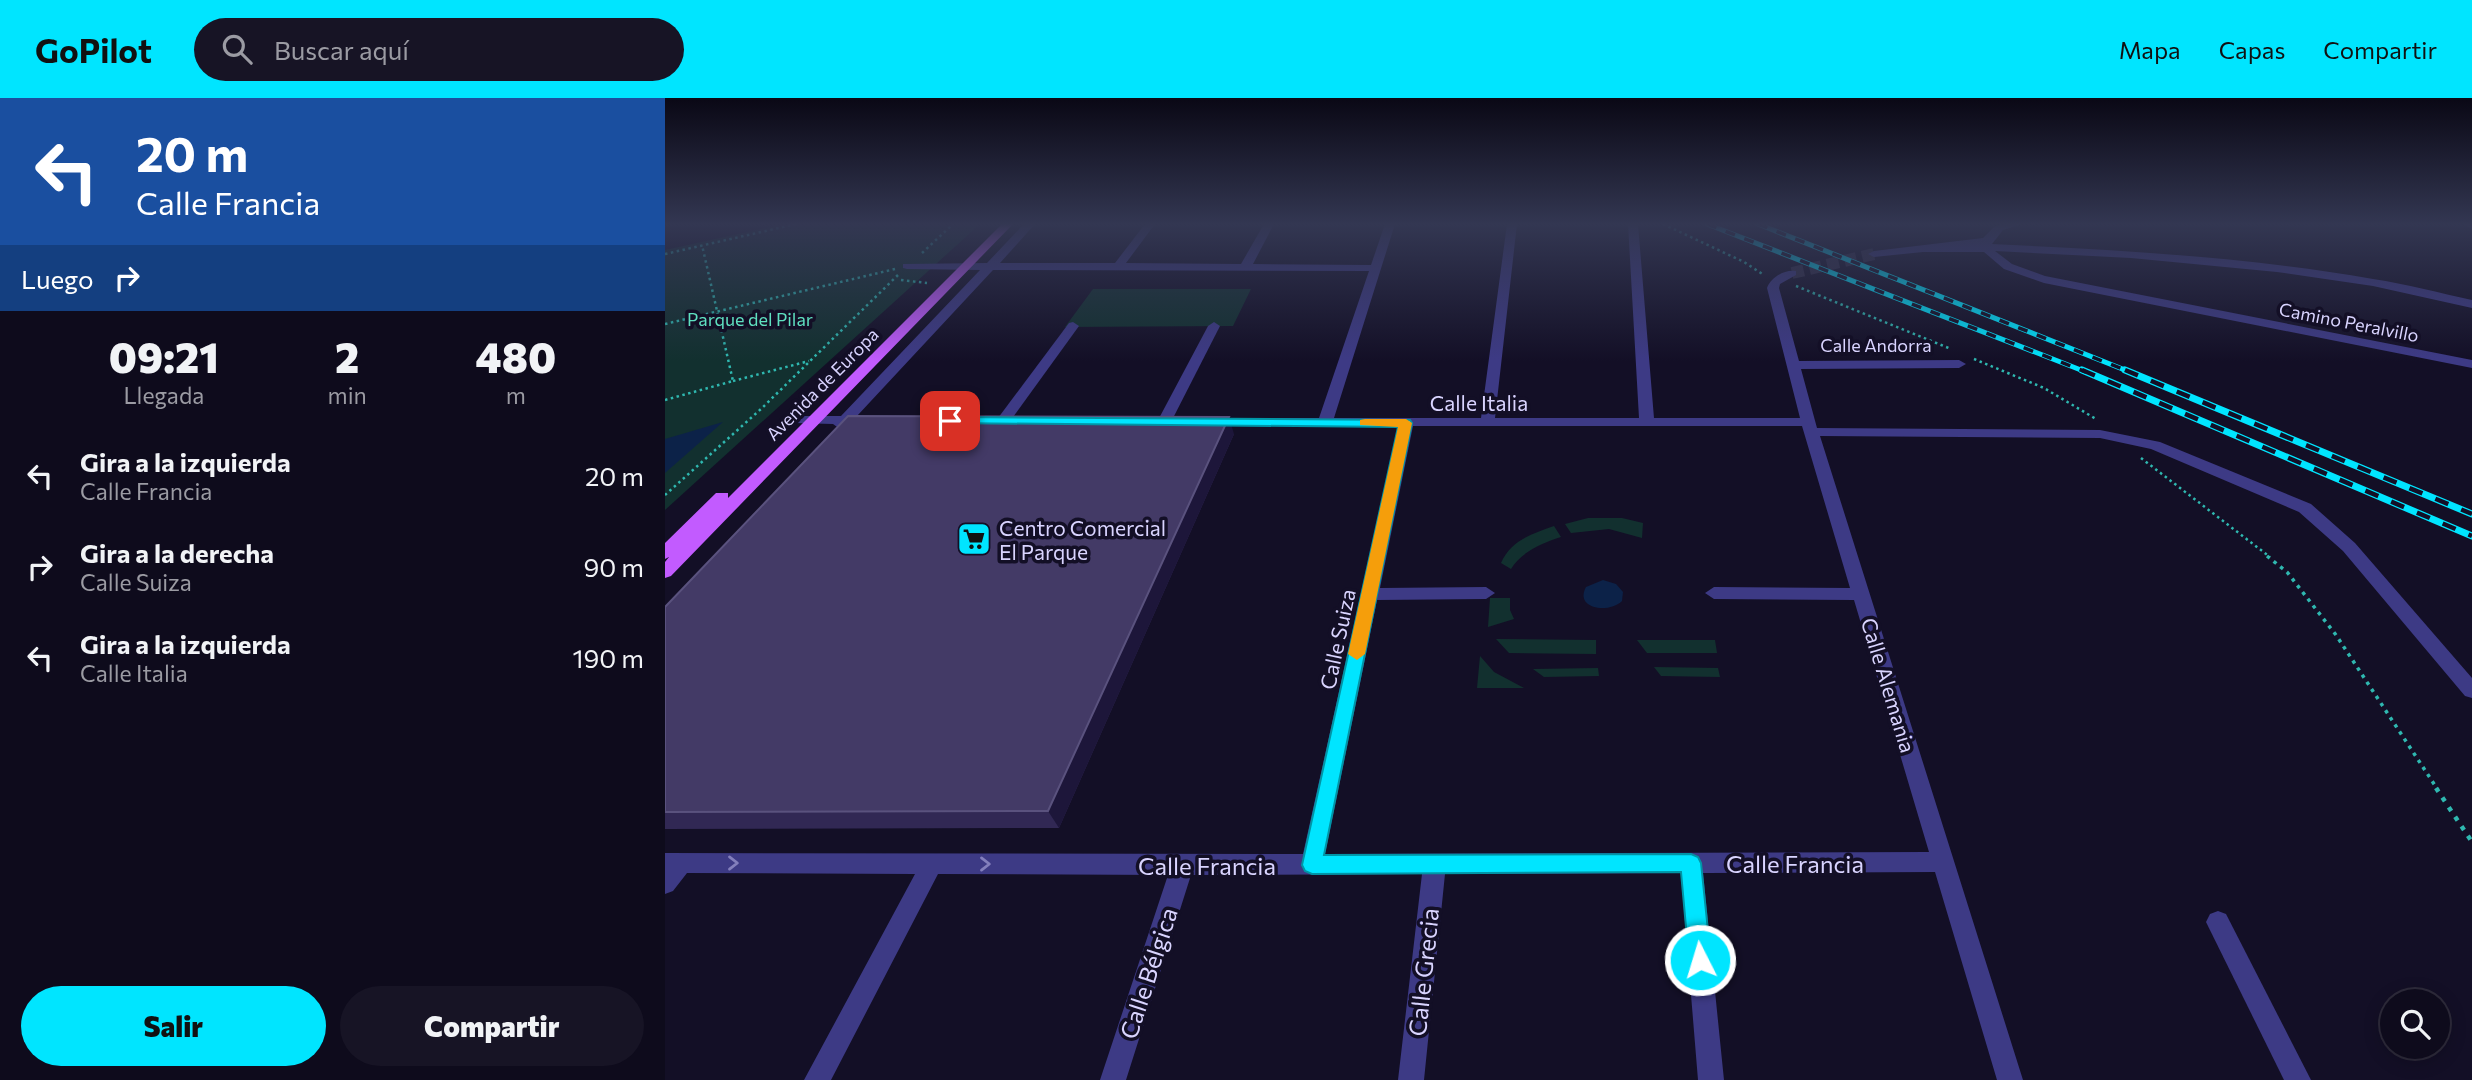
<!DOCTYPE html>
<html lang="es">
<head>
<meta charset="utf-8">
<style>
  :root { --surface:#0e0b1c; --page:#171425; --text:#f1f3f6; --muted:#9b9ba3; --line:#2e2b3b; --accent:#00e5ff }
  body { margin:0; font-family:Commissioner,sans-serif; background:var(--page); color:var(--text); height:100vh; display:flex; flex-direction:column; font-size:26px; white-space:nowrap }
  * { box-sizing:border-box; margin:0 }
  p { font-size:23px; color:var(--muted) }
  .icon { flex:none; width:38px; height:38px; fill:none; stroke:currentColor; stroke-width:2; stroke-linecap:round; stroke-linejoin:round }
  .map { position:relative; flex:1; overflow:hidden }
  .sheet { display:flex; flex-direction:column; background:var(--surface); width:665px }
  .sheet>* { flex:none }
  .banner { background:#1a4fa0; color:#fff; overflow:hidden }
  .buttons { position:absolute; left:1715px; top:891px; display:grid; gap:14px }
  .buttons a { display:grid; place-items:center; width:70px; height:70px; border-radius:50%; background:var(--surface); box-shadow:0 4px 18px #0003,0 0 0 2px var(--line); font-size:35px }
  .pin { position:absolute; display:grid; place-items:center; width:60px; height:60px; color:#fff; margin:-30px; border-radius:14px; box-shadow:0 4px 10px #0006 }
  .me { position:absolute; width:77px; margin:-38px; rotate:355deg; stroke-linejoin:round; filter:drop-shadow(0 0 5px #0008) }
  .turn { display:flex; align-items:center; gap:24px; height:147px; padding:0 21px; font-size:32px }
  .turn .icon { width:91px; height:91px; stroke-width:2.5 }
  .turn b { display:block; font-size:49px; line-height:60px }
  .then { display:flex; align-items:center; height:66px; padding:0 21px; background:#0003; gap:14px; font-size:26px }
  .eta { display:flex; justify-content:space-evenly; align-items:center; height:119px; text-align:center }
  .eta b { font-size:42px; font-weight:800; line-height:49px }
  .button { display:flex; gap:14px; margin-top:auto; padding:14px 21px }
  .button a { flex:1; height:80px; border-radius:42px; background:var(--accent); color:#111; font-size:28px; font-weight:800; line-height:80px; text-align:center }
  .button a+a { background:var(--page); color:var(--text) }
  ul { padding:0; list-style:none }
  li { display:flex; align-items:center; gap:21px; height:91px; padding:0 21px }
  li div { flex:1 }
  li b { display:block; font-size:26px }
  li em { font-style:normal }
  header { display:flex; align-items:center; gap:42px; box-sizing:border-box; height:98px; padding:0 35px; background:var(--accent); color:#111 }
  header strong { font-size:33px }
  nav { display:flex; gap:38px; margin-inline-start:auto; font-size:24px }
  .search { width:490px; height:63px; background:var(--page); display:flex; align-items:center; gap:18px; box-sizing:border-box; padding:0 24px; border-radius:38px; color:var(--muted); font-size:26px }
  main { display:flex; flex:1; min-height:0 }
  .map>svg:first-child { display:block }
  .green { fill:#12302f }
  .water { fill:#0c2248 }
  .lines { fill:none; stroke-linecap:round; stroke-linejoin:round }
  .minor-tunnel { stroke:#312d47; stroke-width:12; stroke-dasharray:12 6; stroke-linecap:butt }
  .path-far2 { stroke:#2fb8b0; stroke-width:2.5; stroke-dasharray:2.5 3.5; stroke-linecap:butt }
  .path-far1 { stroke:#2fb8b0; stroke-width:3.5; stroke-dasharray:3.5 5; stroke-linecap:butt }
  .path { stroke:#2fb8b0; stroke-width:4.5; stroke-dasharray:4.5 7; stroke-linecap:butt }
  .minor { fill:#3d3a85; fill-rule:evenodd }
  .major { fill:#c25bff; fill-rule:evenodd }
  .rail-far1-casing { stroke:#00e5ff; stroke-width:5 }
  .rail-casing { stroke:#00e5ff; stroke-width:7 }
  .rail-far1 { stroke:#130f26; stroke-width:3.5; stroke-dasharray:10; stroke-linecap:butt }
  .rail { stroke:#130f26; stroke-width:4.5; stroke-dasharray:14; stroke-linecap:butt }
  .wall { fill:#312854 }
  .shaded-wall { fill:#1d163a }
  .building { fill:#433a66; stroke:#5a527e; stroke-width:2 }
  .oneway { stroke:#837fbc }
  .route { fill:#00e5ff; stroke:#0095a6; stroke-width:2 }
  .slow { fill:#f59e0b }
  .labels { text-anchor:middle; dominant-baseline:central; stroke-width:7; stroke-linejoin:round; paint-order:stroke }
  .far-park-label { font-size:18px; fill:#5fe0c0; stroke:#130f26 }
  .far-street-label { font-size:18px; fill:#d9d4ff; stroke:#130f26 }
  .street-label { font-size:21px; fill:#d9d4ff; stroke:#130f26 }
  .poi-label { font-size:21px; fill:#d9d4ff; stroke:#130f26; text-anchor:start }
  .near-street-label { font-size:24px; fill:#d9d4ff; stroke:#130f26 }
</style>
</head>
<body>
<header>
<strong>GoPilot</strong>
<div class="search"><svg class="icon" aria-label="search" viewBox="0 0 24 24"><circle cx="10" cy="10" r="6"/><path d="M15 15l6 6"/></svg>Buscar aquí</div>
<nav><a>Mapa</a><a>Capas</a><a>Compartir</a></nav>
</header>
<main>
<section class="sheet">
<div class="banner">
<div class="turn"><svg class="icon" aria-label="left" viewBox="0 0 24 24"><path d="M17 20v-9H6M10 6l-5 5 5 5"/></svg><div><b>20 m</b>Calle Francia</div></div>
<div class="then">Luego<svg class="icon" aria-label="right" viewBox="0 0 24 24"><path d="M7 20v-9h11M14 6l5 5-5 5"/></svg></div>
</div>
<div class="eta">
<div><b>09:21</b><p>Llegada</p></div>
<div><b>2</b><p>min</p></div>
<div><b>480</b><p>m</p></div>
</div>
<ul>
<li><svg class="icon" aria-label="left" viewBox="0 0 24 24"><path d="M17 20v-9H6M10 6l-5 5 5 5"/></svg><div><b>Gira a la izquierda</b><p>Calle Francia</p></div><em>20 m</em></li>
<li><svg class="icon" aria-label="right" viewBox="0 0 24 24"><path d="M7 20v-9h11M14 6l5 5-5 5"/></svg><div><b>Gira a la derecha</b><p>Calle Suiza</p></div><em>90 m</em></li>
<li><svg class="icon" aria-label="left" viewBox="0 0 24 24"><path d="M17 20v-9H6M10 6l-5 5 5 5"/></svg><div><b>Gira a la izquierda</b><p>Calle Italia</p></div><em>190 m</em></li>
</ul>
<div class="button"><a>Salir</a><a>Compartir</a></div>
</section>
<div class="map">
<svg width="1807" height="982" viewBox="0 0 1807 982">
  <rect width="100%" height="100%" fill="#130f26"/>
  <g class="green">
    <path d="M118,126H315L0,412V152Z"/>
    <path d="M428,191H586L568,228L400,229Z"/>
    <path d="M923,420H957L978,425L977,440L944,431L906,435L900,426Z"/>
    <path d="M889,428L896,439C877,445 856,454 846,471L836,465C846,442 867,436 889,428Z"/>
    <path d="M825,500H845V512L849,521L823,529Z"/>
    <path d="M831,541L931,542V556L844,555Z"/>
    <path d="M972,542H1050L1052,555H982Z"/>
    <path d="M815,558L829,574L859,590H812Z"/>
    <path d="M989,569L1053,570L1055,579L996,578Z"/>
    <path d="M933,570L934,578L879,579L868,571Z"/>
  </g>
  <g class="water">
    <path d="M58,324L0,375V341Z"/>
    <path d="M938,482L951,486L958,494L957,503C944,516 909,511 921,489Z"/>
  </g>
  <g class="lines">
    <path class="minor-tunnel" d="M1127,175L1209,156"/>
    <g class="path-far2">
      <path d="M998,126L1079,164L1099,177"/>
      <path d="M257,155L288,126"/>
      <path d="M0,156L131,126"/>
      <path d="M236,182L262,185"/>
      <path d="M1131,188L1286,251"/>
      <path d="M0,226L230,171"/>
      <path d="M1309,261L1379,290L1431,321"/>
      <path d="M68,283L144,263"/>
      <path d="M0,302L68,283L37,147"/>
      <path d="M1476,360L1605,459"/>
      <path d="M0,397L96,311L233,177"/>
    </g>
    <path class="path-far1" d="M1602,458L1622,474L1671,537L1773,692"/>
    <path class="path" d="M1771,690L1807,744"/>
    <g class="minor">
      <path d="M359,126H370L335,165H450L480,126H490L461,165L576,166L599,126H609L588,166L706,167L720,126H730L669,320H816L842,126H852L830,320H974L963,126H973L989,320H1135L1102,190C1106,179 1120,171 1131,173V177L1115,186L1114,190L1134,263L1294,262L1301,266L1294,270L1136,271L1152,330L1435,332L1495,344L1646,406L1690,445L1807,580V600L1800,598L1678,453L1634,414L1486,351L1435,340L1155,338L1358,982H1332L1270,774L1038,775L1059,982H1033L1016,775L780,776L759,982H733L757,776L526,777L461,982H435L503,777L273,776L166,982H139L250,776L22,775L8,793L0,796V755L638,756L733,328H541L534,324L541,320H654L704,173L328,172L192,318L206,319L208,322L206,325L184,326L175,331L168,326L129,325L127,322L134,318H176L315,172L242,171L238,170V166L322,165ZM748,328H1137L1185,490L1049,489L1040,495L1049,501L1189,502L1264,754L660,756L712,502L821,501L830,495L821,489L715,490Z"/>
      <path d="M1339,126H1357L1338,132L1327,146C1455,152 1583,159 1708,181C1742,186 1774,195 1807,202V210L1708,188L1612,174L1466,160L1330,153L1347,166L1380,178L1807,262V270L1379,185L1339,171L1319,154H1258L1209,159L1203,156L1209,153L1318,140L1330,128Z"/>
      <path d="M1799,126H1807V131Z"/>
      <path d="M408,224L414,228L343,326H333L331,323L333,320L404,225Z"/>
      <path d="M549,224L555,228L506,324L499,328L494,327L492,324L543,228Z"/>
      <path d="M1553,813L1561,816L1646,982H1619L1541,824L1545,816Z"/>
    </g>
    <path class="major" d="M337,126H348L6,478L0,480V464L4,459L0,461V445L51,395H63V400Z"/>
    <defs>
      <g id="rail-far1">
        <path d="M1042,126L1421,274"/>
        <path d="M1093,126L1465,274"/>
      </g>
      <g id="rail">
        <path d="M1417,272L1807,438"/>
        <path d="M1460,272L1807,416"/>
      </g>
    </defs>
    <use href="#rail-far1" class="rail-far1-casing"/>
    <use href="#rail" class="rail-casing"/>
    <use href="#rail-far1" class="rail-far1"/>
    <use href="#rail" class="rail"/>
  </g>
  <path class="wall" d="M569,336L394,730L0,731V509Z"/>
  <path class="shaded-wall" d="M564,319L569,336L394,730L383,713Z"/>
  <path class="building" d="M183,318L564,319L383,713L0,714V509Z"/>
  <defs><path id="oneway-chevron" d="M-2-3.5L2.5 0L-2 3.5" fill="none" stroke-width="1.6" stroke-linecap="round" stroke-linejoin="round" transform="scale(1.75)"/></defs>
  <g class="oneway">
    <use href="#oneway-chevron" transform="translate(68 765)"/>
    <use href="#oneway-chevron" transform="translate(320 766)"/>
  </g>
  <linearGradient id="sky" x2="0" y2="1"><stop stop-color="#0a0815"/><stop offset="0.48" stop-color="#333752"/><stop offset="1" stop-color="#333752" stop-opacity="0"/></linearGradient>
  <rect width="1807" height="263" fill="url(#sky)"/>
  <path class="route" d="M285,319L745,322L747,325L659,757L1026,756L1033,759L1036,765L1046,862L1043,869L1035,873L1027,869L1024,862L1016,774L647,776L640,773L637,767L733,329L281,325L279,323Z"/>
  <path class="slow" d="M700,321H741L747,325L700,556L692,562L683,556L733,329L695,327V322Z"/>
  <defs>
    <symbol id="supermarket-square" viewBox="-11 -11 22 22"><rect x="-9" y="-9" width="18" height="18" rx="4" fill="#00e5ff" stroke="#130f26"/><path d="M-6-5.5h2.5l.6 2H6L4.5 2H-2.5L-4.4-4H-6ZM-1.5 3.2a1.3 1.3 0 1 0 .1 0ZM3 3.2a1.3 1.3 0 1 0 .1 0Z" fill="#111"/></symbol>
  </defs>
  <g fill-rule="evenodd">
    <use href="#supermarket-square" x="290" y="422" width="38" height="38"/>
  </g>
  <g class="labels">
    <g class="far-park-label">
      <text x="85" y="221">Parque del Pilar</text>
    </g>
    <g class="far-street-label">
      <text transform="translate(1684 224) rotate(11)">Camino Peralvillo</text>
      <text x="1211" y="247">Calle Andorra</text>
      <text transform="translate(157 286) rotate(-45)">Avenida de Europa</text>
    </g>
    <g class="street-label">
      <text x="814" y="304">Calle Italia</text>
      <text transform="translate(672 541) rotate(-78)">Calle Suiza</text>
      <text transform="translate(1224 587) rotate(73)">Calle Alemania</text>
    </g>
    <g class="poi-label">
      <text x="334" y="429">Centro Comercial<tspan x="334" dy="24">El Parque</tspan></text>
    </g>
    <g class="near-street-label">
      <text x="1130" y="765">Calle Francia</text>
      <text x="542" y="767">Calle Francia</text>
      <text transform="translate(758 874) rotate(-84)">Calle Grecia</text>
      <text transform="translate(483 875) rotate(-72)">Calle Bélgica</text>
    </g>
  </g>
</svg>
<div class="buttons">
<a><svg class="icon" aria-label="search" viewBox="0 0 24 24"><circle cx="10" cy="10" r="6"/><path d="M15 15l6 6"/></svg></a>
</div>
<div class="pin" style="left:285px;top:323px;background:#d93025"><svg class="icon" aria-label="arrive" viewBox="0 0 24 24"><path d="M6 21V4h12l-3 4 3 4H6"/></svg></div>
<svg class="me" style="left:1035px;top:862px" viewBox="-20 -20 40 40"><circle r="17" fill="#00e5ff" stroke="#fff" stroke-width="3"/><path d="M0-11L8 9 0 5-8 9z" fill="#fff"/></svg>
</div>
</main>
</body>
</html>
